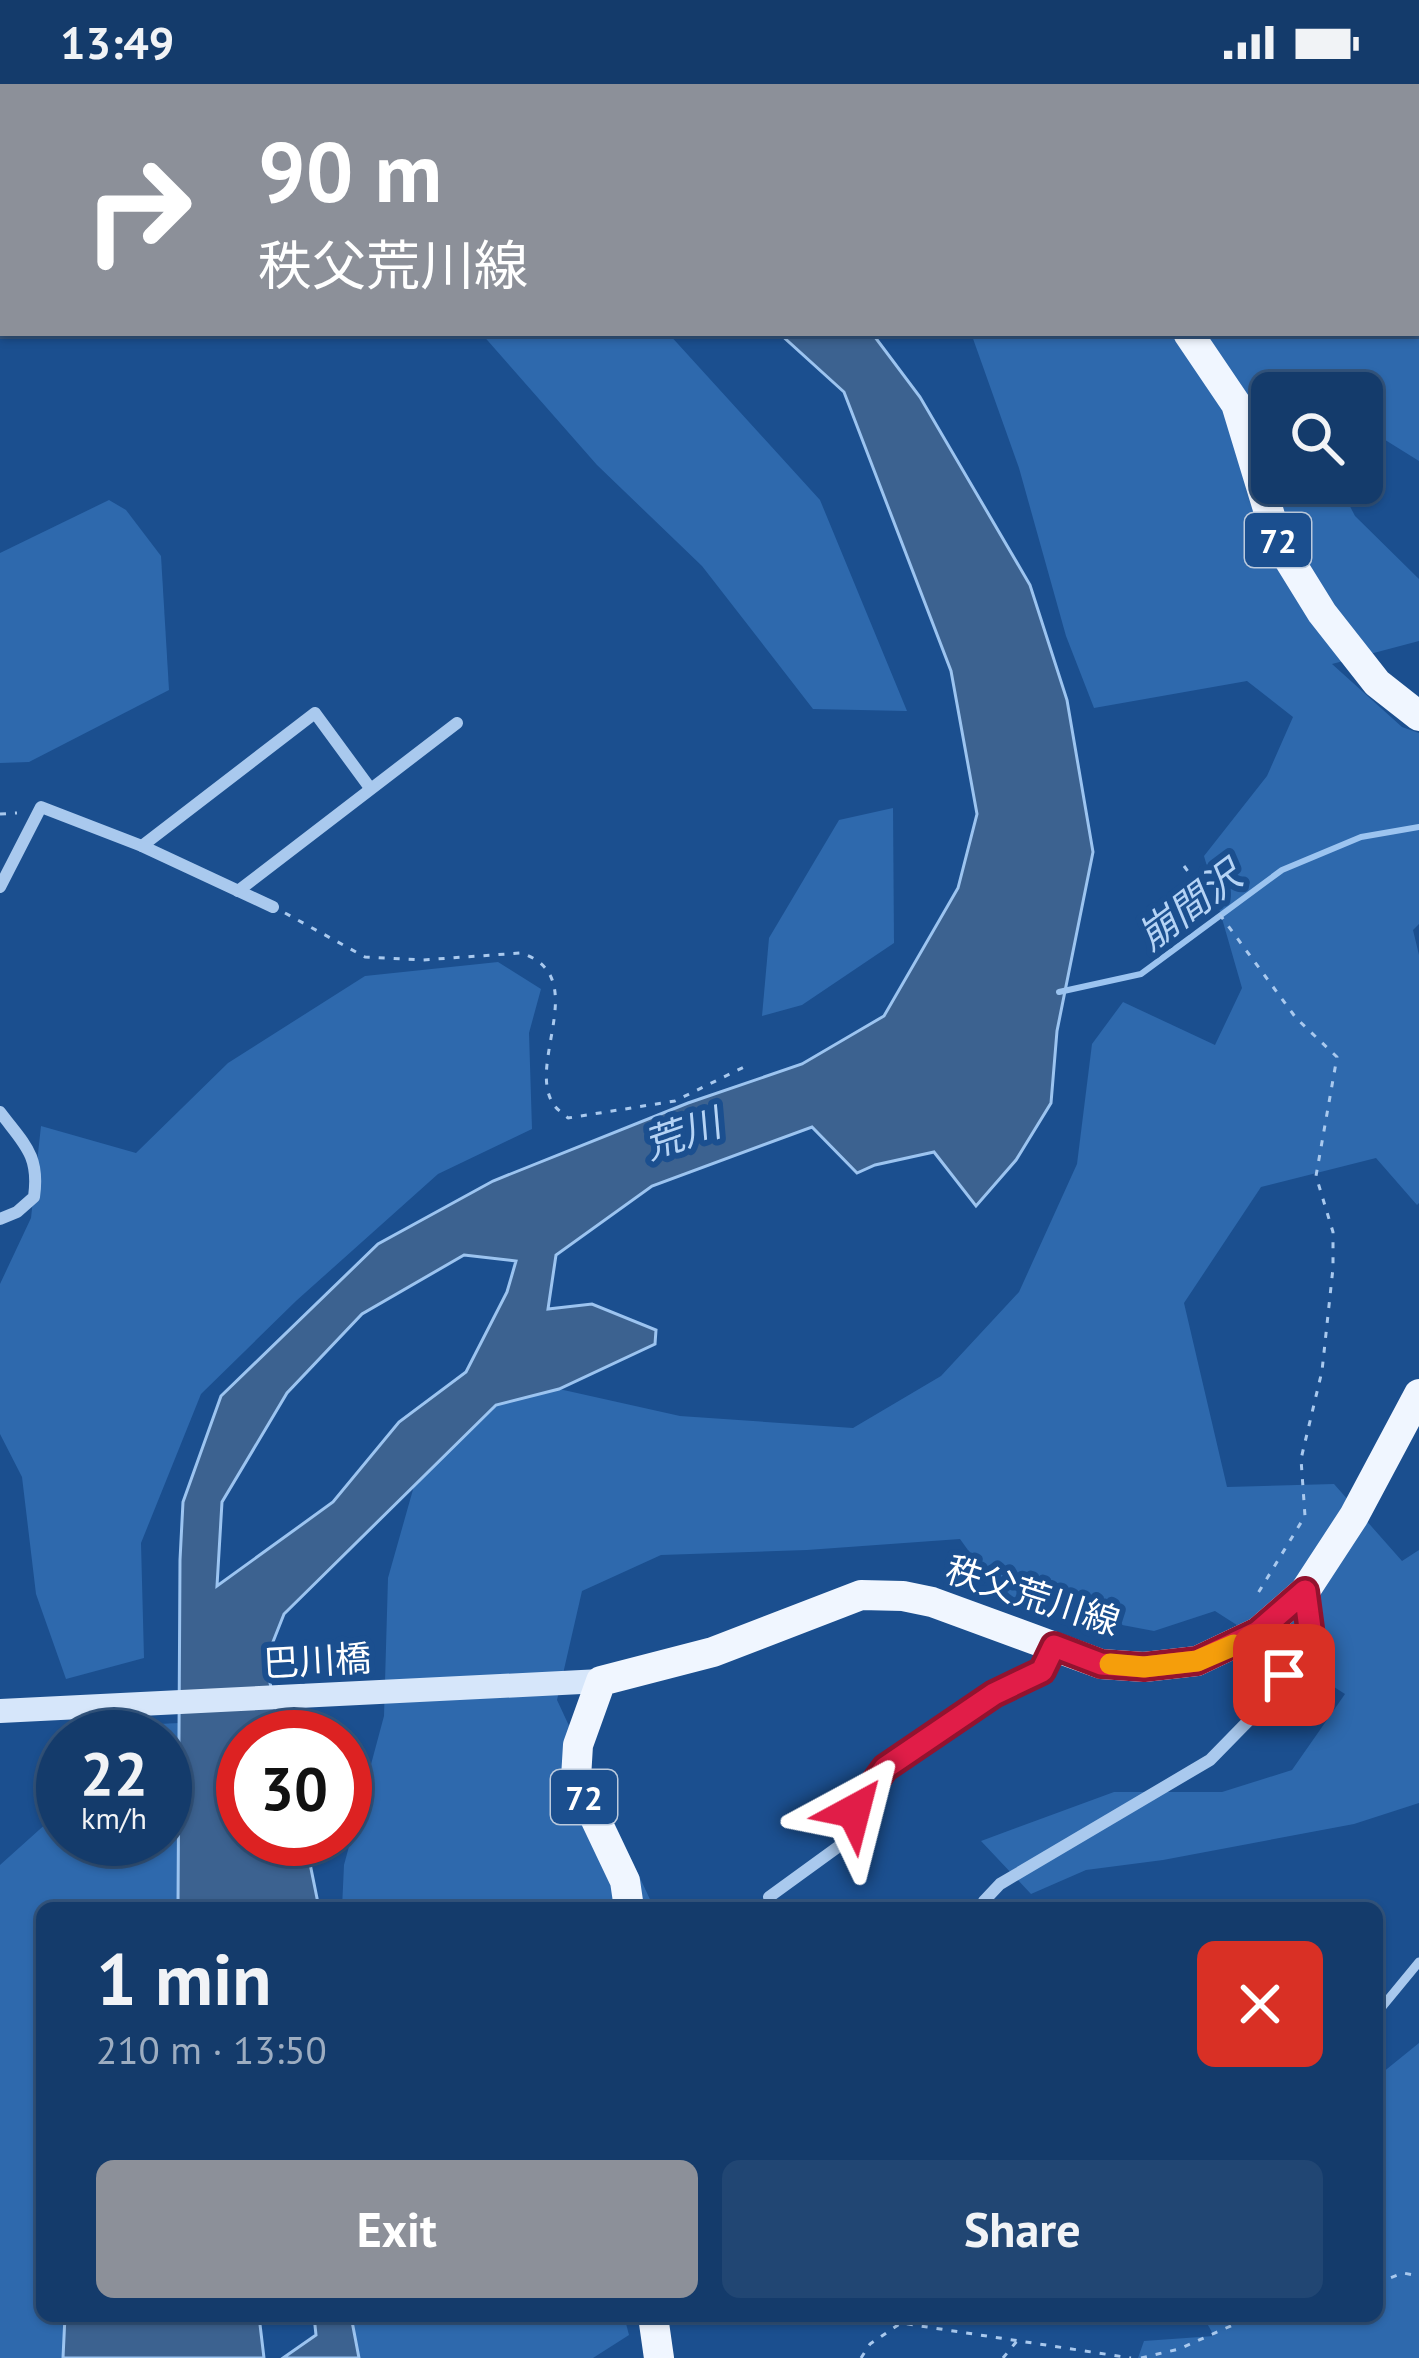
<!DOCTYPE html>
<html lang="en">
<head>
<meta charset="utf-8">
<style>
  :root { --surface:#143b6b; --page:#214673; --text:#f1f3f6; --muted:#9dadc1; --line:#33557e; --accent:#8c9099 }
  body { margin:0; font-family:"PT Sans","Noto Sans JP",sans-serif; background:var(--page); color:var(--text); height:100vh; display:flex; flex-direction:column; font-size:45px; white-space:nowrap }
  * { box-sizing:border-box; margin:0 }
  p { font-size:39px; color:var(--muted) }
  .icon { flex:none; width:66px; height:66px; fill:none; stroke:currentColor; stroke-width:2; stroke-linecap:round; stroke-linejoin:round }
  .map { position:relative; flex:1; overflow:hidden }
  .drawer { position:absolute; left:36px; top:1818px; width:1347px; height:420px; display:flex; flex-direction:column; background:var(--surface); border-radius:18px; box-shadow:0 3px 9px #0004,0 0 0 3px var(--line) }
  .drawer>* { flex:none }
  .banner { position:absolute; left:0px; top:0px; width:1419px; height:252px; box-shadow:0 3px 9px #0004,0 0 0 3px var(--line); background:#8c9099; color:#fff; overflow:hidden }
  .buttons { position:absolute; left:1251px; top:288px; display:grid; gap:24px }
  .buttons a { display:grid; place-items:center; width:132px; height:132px; border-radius:18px; background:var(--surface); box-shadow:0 3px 9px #0004,0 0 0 3px var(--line); font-size:60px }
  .speed { position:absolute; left:36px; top:1626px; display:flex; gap:24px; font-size:60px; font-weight:700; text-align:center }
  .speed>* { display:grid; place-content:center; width:156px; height:156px; border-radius:50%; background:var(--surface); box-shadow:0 3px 9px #0004,0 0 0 3px var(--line); line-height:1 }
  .speed small { font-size:30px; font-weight:400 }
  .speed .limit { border:18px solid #d22; background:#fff; color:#111 }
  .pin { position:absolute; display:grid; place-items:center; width:102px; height:102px; color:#fff; margin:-51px; border-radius:24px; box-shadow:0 6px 18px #0006 }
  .me { position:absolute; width:132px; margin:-66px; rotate:38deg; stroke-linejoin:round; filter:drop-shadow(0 0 9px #0008) }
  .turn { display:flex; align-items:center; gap:42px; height:252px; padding:0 60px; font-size:54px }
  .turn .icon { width:156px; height:156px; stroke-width:2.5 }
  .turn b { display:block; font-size:84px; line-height:102px }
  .round { display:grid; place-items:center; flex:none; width:126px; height:126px; border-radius:18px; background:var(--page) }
  .head { display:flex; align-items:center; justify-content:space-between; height:204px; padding:0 60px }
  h1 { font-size:72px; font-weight:700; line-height:90px }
  .primary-button { display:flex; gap:24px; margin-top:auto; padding:24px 60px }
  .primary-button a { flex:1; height:138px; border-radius:18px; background:var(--accent); color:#fff; font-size:48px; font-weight:700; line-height:138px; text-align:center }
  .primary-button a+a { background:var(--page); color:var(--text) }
  .status { display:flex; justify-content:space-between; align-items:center; height:84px; padding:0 60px; background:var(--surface); direction:ltr }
  .status svg { height:33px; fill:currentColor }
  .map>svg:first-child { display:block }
  .green { fill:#2e69ad }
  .water { fill:#3c6290; stroke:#9cc4f0; stroke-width:3; fill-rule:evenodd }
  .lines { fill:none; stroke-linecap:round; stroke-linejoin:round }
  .stream { stroke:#9cc4f0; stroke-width:6 }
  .path { stroke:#a9c9ee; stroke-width:3; stroke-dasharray:6 9; stroke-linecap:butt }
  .service { stroke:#a9c9ee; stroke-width:9 }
  .minor { stroke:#a9c9ee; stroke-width:12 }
  .secondary { stroke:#d6e6fa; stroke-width:24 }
  .primary { stroke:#f0f6ff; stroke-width:30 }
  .route-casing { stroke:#92132f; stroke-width:30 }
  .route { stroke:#e11d48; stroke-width:21 }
  .slow { stroke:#f59e0b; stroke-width:21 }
  .labels { text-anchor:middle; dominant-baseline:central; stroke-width:12; stroke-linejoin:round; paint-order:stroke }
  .shield { fill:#1b4f8f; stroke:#bbcadd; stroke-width:3 }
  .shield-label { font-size:33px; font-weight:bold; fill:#fff }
  .street-label { font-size:36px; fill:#fff; stroke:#1b4f8f }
  .water-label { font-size:39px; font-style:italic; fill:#b5d3f5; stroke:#1b4f8f }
</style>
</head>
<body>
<div class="status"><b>13:49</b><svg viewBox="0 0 49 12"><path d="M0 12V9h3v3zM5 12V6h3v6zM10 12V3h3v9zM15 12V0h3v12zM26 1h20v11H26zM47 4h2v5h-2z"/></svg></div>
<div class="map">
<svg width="1419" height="2274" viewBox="0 0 1419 2274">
  <rect width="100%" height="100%" fill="#1b4f8f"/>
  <g class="green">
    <path d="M680,0H1419V377L1382,354L1362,367V309H1272V399H1338L1355,432L1419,495V557L1332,580L1402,643L1419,649V840L1413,846L1419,871V1119L1417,1121L1376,1074L1261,1103L1184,1219L1227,1403L1334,1400L1402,1477L1419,1466V1719L1354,1740L1163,1776L1086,1786L1031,1810L981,1757L1114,1708H1222L1292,1686L1345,1610L1215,1527L1154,1547L1006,1519L960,1455L807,1466L661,1471L582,1507L557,1616L654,1824H342L344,1781L384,1632L388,1494L414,1402L496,1321L559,1305L680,1332L853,1344L941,1292L1019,1208L1077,1080L1092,960L1123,918L1215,961L1242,904L1204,772L1267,692L1293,633L1247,597L1094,624L1066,552L1019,384L971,249H1416V3H684Z"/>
    <path d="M481,249H668L820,416L907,627L813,625L702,482L597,381Z"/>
    <path d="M109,416L126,426L161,472L169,606L29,678L0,679V469Z"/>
    <path d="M893,724L894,859L802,921L762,932L769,854L839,736Z"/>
    <path d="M498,878L541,905L529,949L532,1045L438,1090L296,1217L201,1310L141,1459L144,1574L66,1595L36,1510L22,1393L0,1350V1200L31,1134L41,1042L136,1069L228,979L365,892Z"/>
    <path d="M179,1639L178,1824H42V2232H65L63,2274H0V1781L49,1737L63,1690V1755H165V1653H74L77,1644Z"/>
    <path d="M1419,1959V2274H1138L1144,2257L1214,2252L1203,2232H1377V1993Z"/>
    <path d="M351,2232H624L629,2251L593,2274H359Z"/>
  </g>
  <g class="water">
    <path d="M0,0H543L550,3H3V62L0,64Z"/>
    <path d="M779,249H872L920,313L1030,501L1067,616L1093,768L1057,947L1051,1019L1016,1076L976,1122L934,1068L875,1081L857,1089L812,1043L652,1102L556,1171L548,1225L592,1220L656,1246L655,1260L559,1305L496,1321L284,1530L265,1578L283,1653H243V1755H305L319,1824H178L180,1476L183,1418L221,1312L378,1160L493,1097L688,1019L802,980L884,932L958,804L977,730L951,587L844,308ZM464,1171L516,1177L507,1208L466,1288L399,1338L333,1418L217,1502L222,1418L287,1309L362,1230Z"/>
    <path d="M65,2232H259L264,2274H63Z"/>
    <path d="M314,2232H351L359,2274H283L316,2251Z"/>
  </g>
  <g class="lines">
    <path class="stream" d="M1059,908L1141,890L1282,786L1361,753L1419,743"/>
    <g class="path">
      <path d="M0,730L17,729"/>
      <path d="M1184,782L1296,934L1337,973L1316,1092L1333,1148V1184L1322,1287L1301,1375L1305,1432L1255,1514"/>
      <path d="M285,829L365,873L422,876L521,869C593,892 525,980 554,1021C557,1026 563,1029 568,1034L675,1017L744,983"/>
      <path d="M1377,2199L1403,2189L1419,2192"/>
      <path d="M861,2274L870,2260L901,2239L1131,2274"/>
      <path d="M1003,2274L1017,2257"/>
      <path d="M1141,2274L1179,2265L1253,2232"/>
    </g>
    <path class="service" d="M1377,1929L1419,1878"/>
    <g class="minor">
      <path d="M142,762L315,629L370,704"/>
      <path d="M0,803L41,723L142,762L273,823"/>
      <path d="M238,807L457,639"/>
      <path d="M0,1028C24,1060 40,1071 34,1113L17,1128L0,1135"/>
      <path d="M769,1813L842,1760L854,1727L885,1684L994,1610L1042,1587L1054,1563"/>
      <path d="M981,1824L984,1817L1000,1800L1210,1676L1256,1629L1311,1552L1305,1508"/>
    </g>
    <path class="secondary" d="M0,1627L601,1597"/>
    <g class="primary">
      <path d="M943,0L946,3"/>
      <path d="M1188,249L1236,320L1278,458L1322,529L1377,599L1419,632"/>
      <path d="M629,1824L625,1797L576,1694L578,1661L601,1597L713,1568L861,1511L903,1512L932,1518L1101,1580L1144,1583L1197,1577L1258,1548L1305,1507L1354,1432L1419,1310"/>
      <path d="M653,2232L659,2274"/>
    </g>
  </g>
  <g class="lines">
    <defs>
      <path id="route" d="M854,1727L885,1684L994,1610L1042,1587L1054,1562L1101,1580L1144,1583L1197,1577L1258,1548L1305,1507L1311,1552L1284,1591"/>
    </defs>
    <use href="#route" class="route-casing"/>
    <use href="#route" class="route"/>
    <path class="slow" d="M1110,1580L1144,1583L1197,1577L1234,1561"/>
  </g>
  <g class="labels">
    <g class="shield">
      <rect x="1245" y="429" width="66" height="54" rx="9"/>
      <rect x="551" y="1686" width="66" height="54" rx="9"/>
    </g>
    <g class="shield-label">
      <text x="1278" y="456">72</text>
      <text x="584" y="1713">72</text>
    </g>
    <g class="street-label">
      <text transform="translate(1033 1511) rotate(18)">秩父荒川線</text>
      <text transform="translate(317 1576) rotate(-3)">巴川橋</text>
    </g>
    <g class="water-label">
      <text transform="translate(1189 821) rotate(-37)">崩間沢</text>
      <text transform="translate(682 1049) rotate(-19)">荒川</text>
    </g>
  </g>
</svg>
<div class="buttons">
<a><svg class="icon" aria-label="search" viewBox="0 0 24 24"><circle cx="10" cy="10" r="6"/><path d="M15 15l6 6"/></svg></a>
</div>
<div class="speed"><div>22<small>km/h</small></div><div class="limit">30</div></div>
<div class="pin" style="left:1284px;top:1591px;background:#d93025"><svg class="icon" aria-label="arrive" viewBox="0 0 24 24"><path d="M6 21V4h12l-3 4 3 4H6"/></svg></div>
<svg class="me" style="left:854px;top:1727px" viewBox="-20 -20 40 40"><path d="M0-17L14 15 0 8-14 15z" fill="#e11d48" stroke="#fff" stroke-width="4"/></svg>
<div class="banner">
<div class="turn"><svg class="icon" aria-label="right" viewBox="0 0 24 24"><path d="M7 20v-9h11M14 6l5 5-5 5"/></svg><div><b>90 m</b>秩父荒川線</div></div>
</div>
<section class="drawer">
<div class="head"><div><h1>1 min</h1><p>210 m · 13:50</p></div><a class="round" style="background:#d93025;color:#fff"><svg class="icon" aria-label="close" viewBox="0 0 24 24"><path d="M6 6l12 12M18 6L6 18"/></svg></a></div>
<div class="primary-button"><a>Exit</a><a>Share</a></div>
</section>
</div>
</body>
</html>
